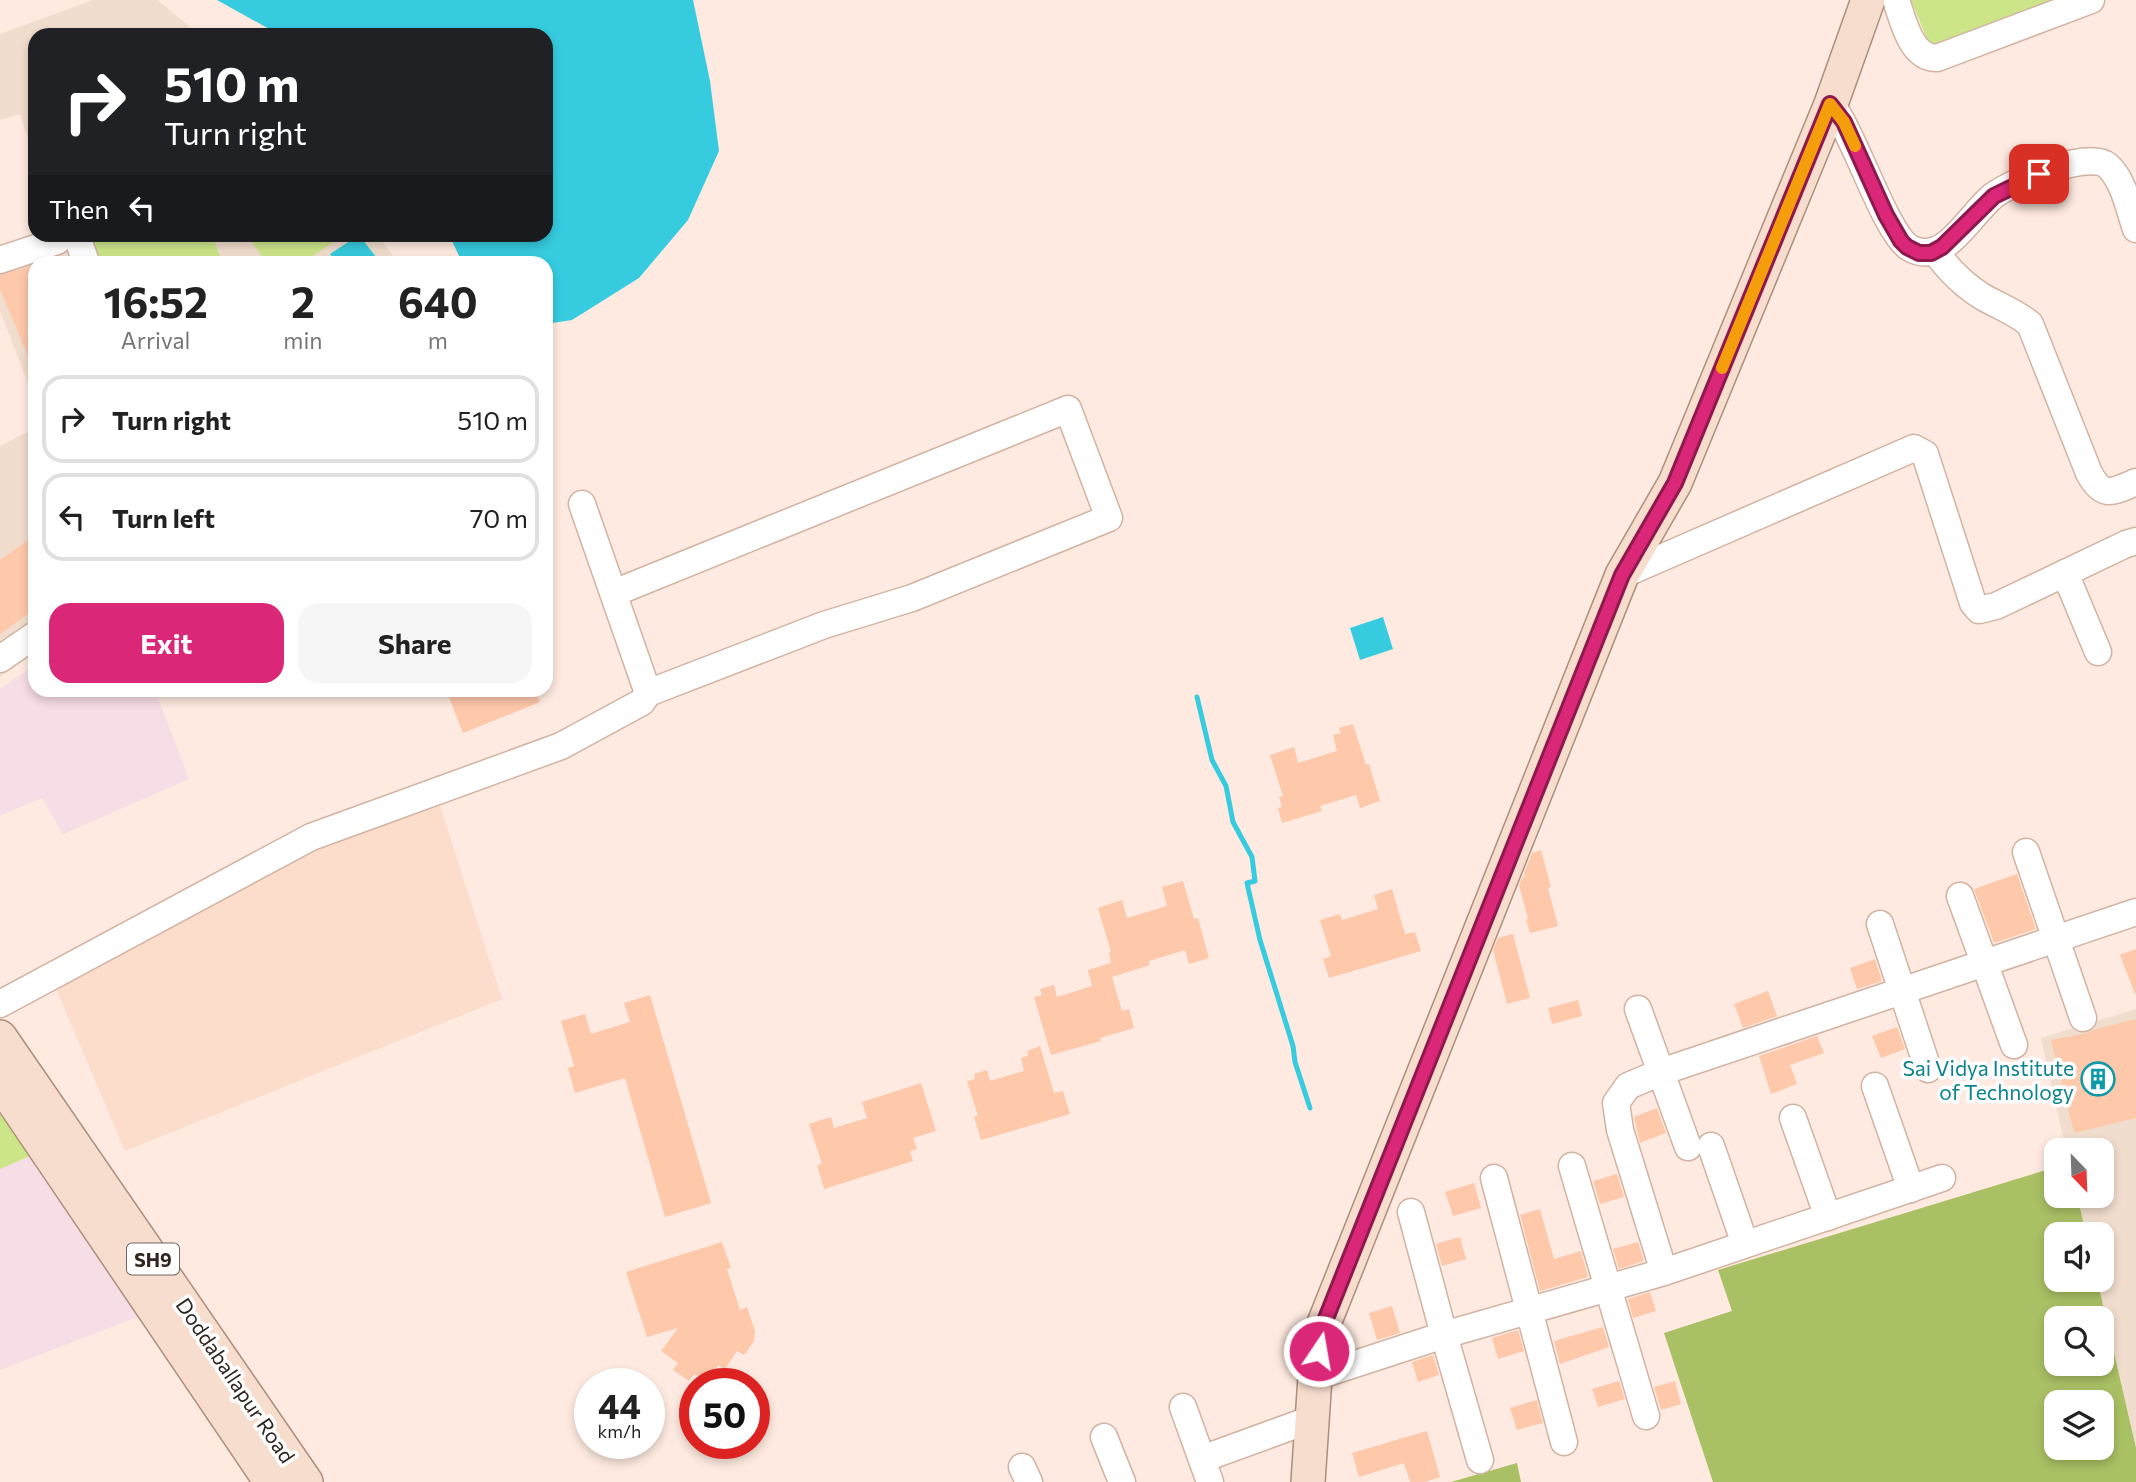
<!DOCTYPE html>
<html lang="en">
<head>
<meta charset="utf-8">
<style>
  :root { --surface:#fff; --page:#f6f6f6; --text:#222; --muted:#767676; --line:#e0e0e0; --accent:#db2777 }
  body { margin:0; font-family:Commissioner,sans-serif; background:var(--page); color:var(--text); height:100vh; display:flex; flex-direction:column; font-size:26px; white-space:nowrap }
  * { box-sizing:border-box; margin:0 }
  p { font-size:23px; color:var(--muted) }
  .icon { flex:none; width:38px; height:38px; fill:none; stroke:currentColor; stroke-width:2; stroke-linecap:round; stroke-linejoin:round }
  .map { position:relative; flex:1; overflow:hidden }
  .panel { position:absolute; left:28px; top:256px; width:525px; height:441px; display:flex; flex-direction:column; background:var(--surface); border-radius:21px; box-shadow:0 4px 10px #0003 }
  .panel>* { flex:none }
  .banner { position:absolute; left:28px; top:28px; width:525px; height:214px; border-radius:21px; box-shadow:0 4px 10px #0003; background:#202124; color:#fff; overflow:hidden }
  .needle { width:46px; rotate:157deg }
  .tools { position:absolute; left:2044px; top:1138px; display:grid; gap:14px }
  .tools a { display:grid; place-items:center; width:70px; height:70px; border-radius:14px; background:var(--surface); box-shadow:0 4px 10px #0003; font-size:35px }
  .speed { position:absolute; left:574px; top:1368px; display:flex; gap:14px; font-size:35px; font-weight:700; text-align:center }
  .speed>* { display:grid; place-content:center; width:91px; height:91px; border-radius:50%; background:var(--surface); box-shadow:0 4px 10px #0003; line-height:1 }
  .speed small { font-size:18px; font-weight:400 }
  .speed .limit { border:10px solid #d22; background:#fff; color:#111 }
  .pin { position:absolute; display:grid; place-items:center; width:60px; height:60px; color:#fff; margin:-30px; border-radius:14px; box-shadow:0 4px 10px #0006 }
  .me { position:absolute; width:77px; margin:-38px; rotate:12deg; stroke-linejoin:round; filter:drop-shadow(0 0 5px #0008) }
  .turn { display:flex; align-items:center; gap:24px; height:147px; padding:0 21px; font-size:32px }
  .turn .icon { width:91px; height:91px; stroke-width:2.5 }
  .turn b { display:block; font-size:49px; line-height:60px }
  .then { display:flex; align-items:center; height:66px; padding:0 21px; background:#0003; gap:14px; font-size:26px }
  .eta { display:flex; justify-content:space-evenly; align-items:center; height:119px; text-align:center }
  .eta b { font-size:42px; font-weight:700; line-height:49px }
  .action { display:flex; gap:14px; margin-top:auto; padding:14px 21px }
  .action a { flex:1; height:80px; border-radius:21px; background:var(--accent); color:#fff; font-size:28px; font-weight:700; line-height:80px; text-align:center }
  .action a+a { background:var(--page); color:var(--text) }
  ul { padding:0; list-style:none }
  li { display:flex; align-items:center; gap:21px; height:88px; margin:0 14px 10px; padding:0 7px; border:4px solid var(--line); border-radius:21px }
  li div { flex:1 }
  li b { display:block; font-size:26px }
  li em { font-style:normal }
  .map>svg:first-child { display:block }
  .built { fill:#fcdccb }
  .industrial { fill:#f7dde5 }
  .education { fill:#f0ddcd }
  .green { fill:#cde589 }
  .forest { fill:#a9c064; fill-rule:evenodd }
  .water { fill:#36cbdf }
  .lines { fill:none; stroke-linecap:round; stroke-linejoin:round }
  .stream { stroke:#36cbdf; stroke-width:5 }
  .building { fill:#fec8ab }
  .minor-casing { stroke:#d2b3a2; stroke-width:29 }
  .major-casing { stroke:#ae8e7c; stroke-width:36 }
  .minor { stroke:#fff; stroke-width:26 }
  .major { stroke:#f7ddce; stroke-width:33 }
  .route-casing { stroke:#8e194d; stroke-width:18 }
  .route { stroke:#db2777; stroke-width:12 }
  .slow { stroke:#f59e0b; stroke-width:12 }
  .labels { text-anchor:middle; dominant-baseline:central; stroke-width:7; stroke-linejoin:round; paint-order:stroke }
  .shield { fill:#fff; stroke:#6f6662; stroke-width:2 }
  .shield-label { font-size:19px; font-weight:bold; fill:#31251f }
  .culture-label { font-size:21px; fill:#0d838f; stroke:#fff; text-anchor:end }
  .street-label { font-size:21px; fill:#31251f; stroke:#fff }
</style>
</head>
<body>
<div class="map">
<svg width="2136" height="1482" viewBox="0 0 2136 1482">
  <rect width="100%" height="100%" fill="#feeae0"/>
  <path class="built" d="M440,806L502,999L125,1151L55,986L326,843Z"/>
  <g class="industrial">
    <path d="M35,665V690H155L189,779L63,834L42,798L0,816V689Z"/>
    <path d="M35,1154L140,1316L0,1370V1169Z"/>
  </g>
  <g class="education">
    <path d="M93,0H158L199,35H35V160L20,114L0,120V34Z"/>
    <path d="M51,235H378L397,262H35V401L0,311V250Z"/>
    <path d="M35,428V652L0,677V446Z"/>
    <path d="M2136,1009V1448L2097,1279H2102V1234H2086L2077,1195H2102V1150H2066L2041,1038Z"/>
  </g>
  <g class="green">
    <path d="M1911,0H2058L1931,49Z"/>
    <path d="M90,235H212L222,262H100Z"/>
    <path d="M247,235H344L304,262H266Z"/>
    <path d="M0,1102L35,1154L0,1169Z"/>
  </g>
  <g class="forest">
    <path d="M2056,1167V1195H2077L2086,1234H2056V1279H2097L2136,1448V1482H1713L1664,1333L1732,1311L1718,1270ZM2056,1318H2102V1363H2056ZM2056,1402H2102V1447H2056Z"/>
    <path d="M1517,1463L1521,1482H1451Z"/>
  </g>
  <g class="water">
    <path d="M217,0H693L710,81L719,151L688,220L639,278L572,320L546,324V262H462L449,235L546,234V35H280Z"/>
    <path d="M359,235L380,262H336L330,254Z"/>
    <path d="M1383,617L1393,649L1360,660L1350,628Z"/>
  </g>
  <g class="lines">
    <path class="stream" d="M1197,697L1212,760L1226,786L1233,822L1252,857L1255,881L1247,883L1260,940L1293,1046L1295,1062L1310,1108"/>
  </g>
  <g class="building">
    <path d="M35,265V373L0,289V275Z"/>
    <path d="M35,535V609L0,634V560Z"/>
    <path d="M446,690H535L540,702L463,733Z"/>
    <path d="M1353,724L1366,765L1369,764L1380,801L1360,808L1356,795L1320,806L1322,811L1282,823L1278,808L1282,807L1279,797L1283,796L1270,755L1294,747L1298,763L1337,751L1333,735L1341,733L1339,728Z"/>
    <path d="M1541,850L1551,887L1548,888L1558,926L1530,933L1526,919H1528L1519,885L1523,877L1525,876L1524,873L1532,853Z"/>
    <path d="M2017,874L2036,929L1994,943L1974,889Z"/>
    <path d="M1183,881L1194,919L1198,918L1209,958L1189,964L1185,950L1149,961L1150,965L1112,977L1122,1011L1129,1009L1134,1028L1100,1038L1101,1041L1051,1055L1034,997L1042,995L1040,989L1054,985L1057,997L1092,986L1088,970L1111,963L1109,952H1111L1098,908L1122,900L1127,918L1167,906L1162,887Z"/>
    <path d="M1392,889L1405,934L1415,932L1421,951L1329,978L1323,959L1331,956L1320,920L1340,914L1342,920L1378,909L1374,895Z"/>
    <path d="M1513,934L1530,998L1507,1004L1493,950L1498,938Z"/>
    <path d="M2136,949V994H2135L2120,955Z"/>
    <path d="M1875,959L1882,981L1857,989L1850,968Z"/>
    <path d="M1768,991L1777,1016L1743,1028L1734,1004Z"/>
    <path d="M650,995L711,1203L665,1217L625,1078L575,1093L568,1068L574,1066L561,1021L585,1014L591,1034L630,1022L624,1003Z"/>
    <path d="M1578,1000L1582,1016L1552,1024L1548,1008Z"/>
    <path d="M2136,1019V1118L2074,1133L2051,1040L2087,1033L2093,1030Z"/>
    <path d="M1897,1027L1905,1049L1881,1058L1872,1036Z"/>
    <path d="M1817,1036L1824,1053L1790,1065L1797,1084L1771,1094L1759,1056Z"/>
    <path d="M1040,1046L1054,1093L1063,1091L1070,1114L981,1140L974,1117L978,1116L967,1081L975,1079L974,1074L987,1070L990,1081L1024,1071L1021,1058L1028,1056L1027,1051Z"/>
    <path d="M921,1083L936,1131L913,1138L917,1149L910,1151L913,1161L824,1189L817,1165L822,1164L809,1124L831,1117L834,1128L867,1118L862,1102Z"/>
    <path d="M1657,1108L1666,1133L1640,1143L1634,1117Z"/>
    <path d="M1617,1174L1624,1197L1600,1204L1593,1181Z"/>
    <path d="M1474,1183L1481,1208L1453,1216L1445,1192Z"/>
    <path d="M1540,1209L1554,1259L1581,1251L1588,1277L1540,1291L1520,1215Z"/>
    <path d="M1460,1237L1466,1259L1442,1266L1436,1244Z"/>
    <path d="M722,1242L731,1268L727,1269L740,1310L747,1307L755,1331L754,1341L744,1355L737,1351L725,1369L718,1365L707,1382L694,1374L689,1381L673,1370L678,1363L661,1351L678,1328L647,1337L626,1272Z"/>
    <path d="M1638,1242L1644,1261L1619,1269L1613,1249Z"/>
    <path d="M1650,1292L1656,1311L1633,1318L1628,1299Z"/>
    <path d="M1392,1306L1400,1333L1377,1340L1369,1313Z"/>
    <path d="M1603,1327L1609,1347L1560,1364L1554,1341Z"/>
    <path d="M1518,1330L1524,1351L1498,1359L1492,1338Z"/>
    <path d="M1433,1355L1439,1375L1418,1382L1412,1362Z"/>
    <path d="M1619,1381L1625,1399L1598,1407L1592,1389Z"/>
    <path d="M1675,1381L1681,1404L1661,1410L1654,1387Z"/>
    <path d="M1537,1400L1543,1423L1517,1430L1510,1408Z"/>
    <path d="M1427,1431L1440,1477L1425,1482H1410L1404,1463L1359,1477L1352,1453Z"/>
  </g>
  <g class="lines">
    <defs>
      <g id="minor">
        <path d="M1896,0C1903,20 1911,59 1937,58L2091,0"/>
        <path d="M1831,104C1854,133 1886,235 1910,248C1944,268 1970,214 1993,196C2011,182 2089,149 2108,166C2124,181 2129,209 2136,229"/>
        <path d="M76,234L86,262"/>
        <path d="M1935,251C1947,268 1965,286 1983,297C1999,306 2015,312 2030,324L2089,473C2103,499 2112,492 2136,482"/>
        <path d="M0,260L57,241"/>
        <path d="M582,504L648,693"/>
        <path d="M2065,573L2098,652"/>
        <path d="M1622,575L1914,448L1925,454L1973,603L1979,610L1996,606L2126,544L2136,541"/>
        <path d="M0,659L35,635"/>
        <path d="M2026,852L2083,1018"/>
        <path d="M1960,896L2014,1045"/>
        <path d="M1880,924L1928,1069"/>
        <path d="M0,1004L311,837L561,746L642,702L648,693L824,625L912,598L1109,518L1068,409L614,593"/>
        <path d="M1638,1009L1688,1147"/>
        <path d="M1875,1086L1911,1189"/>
        <path d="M1793,1118L1828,1217"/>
        <path d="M1711,1146L1745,1244"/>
        <path d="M1572,1166L1646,1416"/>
        <path d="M1494,1178L1564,1442"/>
        <path d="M1664,1272L1942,1178"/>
        <path d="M1315,1377L1444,1335L1411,1212"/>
        <path d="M1183,1407L1210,1482"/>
        <path d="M1104,1437L1122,1482"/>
        <path d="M1202,1459L1312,1419"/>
        <path d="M1480,1460L1444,1335L1664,1272L1620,1130L1616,1103L1628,1086L1661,1072L2136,912"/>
        <path d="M1022,1467L1029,1482"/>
      </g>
      <g id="major">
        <path d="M0,1037L306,1482"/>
        <path d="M0,1082L271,1482"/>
        <path d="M1308,1482L1315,1377L1323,1326L1622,575L1675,483L1831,104L1868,0"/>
      </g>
    </defs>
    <use href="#minor" class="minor-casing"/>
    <use href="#major" class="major-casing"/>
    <use href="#minor" class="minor"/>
    <use href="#major" class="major"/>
  </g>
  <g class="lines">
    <defs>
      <path id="route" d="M1319,1351L1323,1326L1622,575L1675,483L1830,104L1844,122L1886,215L1901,241L1907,247L1919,253H1931L1942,247L1994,196L2039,174"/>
    </defs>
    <use href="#route" class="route-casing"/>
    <use href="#route" class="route"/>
    <path class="slow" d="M1722,368L1830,104L1844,122L1855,146"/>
  </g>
  <defs>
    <symbol id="building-ring" viewBox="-11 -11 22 22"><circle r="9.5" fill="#fff" stroke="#0f9aa8" stroke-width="1.5"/><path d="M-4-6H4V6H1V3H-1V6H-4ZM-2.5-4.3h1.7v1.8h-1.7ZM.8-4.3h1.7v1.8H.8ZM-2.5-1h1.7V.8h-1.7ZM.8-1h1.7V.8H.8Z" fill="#0f9aa8"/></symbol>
  </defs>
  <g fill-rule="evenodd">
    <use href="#building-ring" x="2079" y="1060" width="38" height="38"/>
  </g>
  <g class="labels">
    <rect class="shield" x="127" y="1243.5" width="52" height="31" rx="5"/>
    <g class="shield-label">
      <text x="153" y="1259">SH9</text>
    </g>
    <g class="culture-label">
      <text x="2074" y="1067">Sai Vidya Institute<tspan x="2074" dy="24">of Technology</tspan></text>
    </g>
    <g class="street-label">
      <text transform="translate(236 1380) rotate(56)">Doddaballapur Road</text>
    </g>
  </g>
</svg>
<div class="tools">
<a><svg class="needle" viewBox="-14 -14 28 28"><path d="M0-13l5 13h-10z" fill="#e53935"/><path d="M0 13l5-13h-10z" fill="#767676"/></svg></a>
<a><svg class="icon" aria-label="sound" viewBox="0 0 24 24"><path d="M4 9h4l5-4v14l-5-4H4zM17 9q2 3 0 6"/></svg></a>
<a><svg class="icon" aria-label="search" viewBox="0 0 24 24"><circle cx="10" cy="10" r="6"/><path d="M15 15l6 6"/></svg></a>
<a><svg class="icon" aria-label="layers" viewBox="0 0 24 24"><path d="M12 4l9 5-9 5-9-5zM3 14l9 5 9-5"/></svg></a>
</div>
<div class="speed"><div>44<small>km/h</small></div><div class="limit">50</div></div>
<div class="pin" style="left:2039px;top:174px;background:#d93025"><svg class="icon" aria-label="arrive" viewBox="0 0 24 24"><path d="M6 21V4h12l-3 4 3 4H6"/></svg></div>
<svg class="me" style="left:1319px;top:1351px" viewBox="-20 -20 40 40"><circle r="17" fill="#db2777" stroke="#fff" stroke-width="3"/><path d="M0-11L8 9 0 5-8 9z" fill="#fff"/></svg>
<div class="banner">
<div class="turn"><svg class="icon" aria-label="right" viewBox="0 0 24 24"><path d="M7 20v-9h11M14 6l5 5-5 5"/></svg><div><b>510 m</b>Turn right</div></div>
<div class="then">Then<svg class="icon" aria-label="left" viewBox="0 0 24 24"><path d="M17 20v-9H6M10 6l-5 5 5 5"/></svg></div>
</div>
<section class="panel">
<div class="eta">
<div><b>16:52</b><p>Arrival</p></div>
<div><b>2</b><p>min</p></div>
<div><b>640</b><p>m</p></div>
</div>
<ul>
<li><svg class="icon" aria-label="right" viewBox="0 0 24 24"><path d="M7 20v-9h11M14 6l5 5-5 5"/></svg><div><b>Turn right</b></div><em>510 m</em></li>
<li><svg class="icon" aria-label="left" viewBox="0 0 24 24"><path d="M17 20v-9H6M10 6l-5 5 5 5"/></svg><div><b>Turn left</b></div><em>70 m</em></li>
</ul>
<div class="action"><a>Exit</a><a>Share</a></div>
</section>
</div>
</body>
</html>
